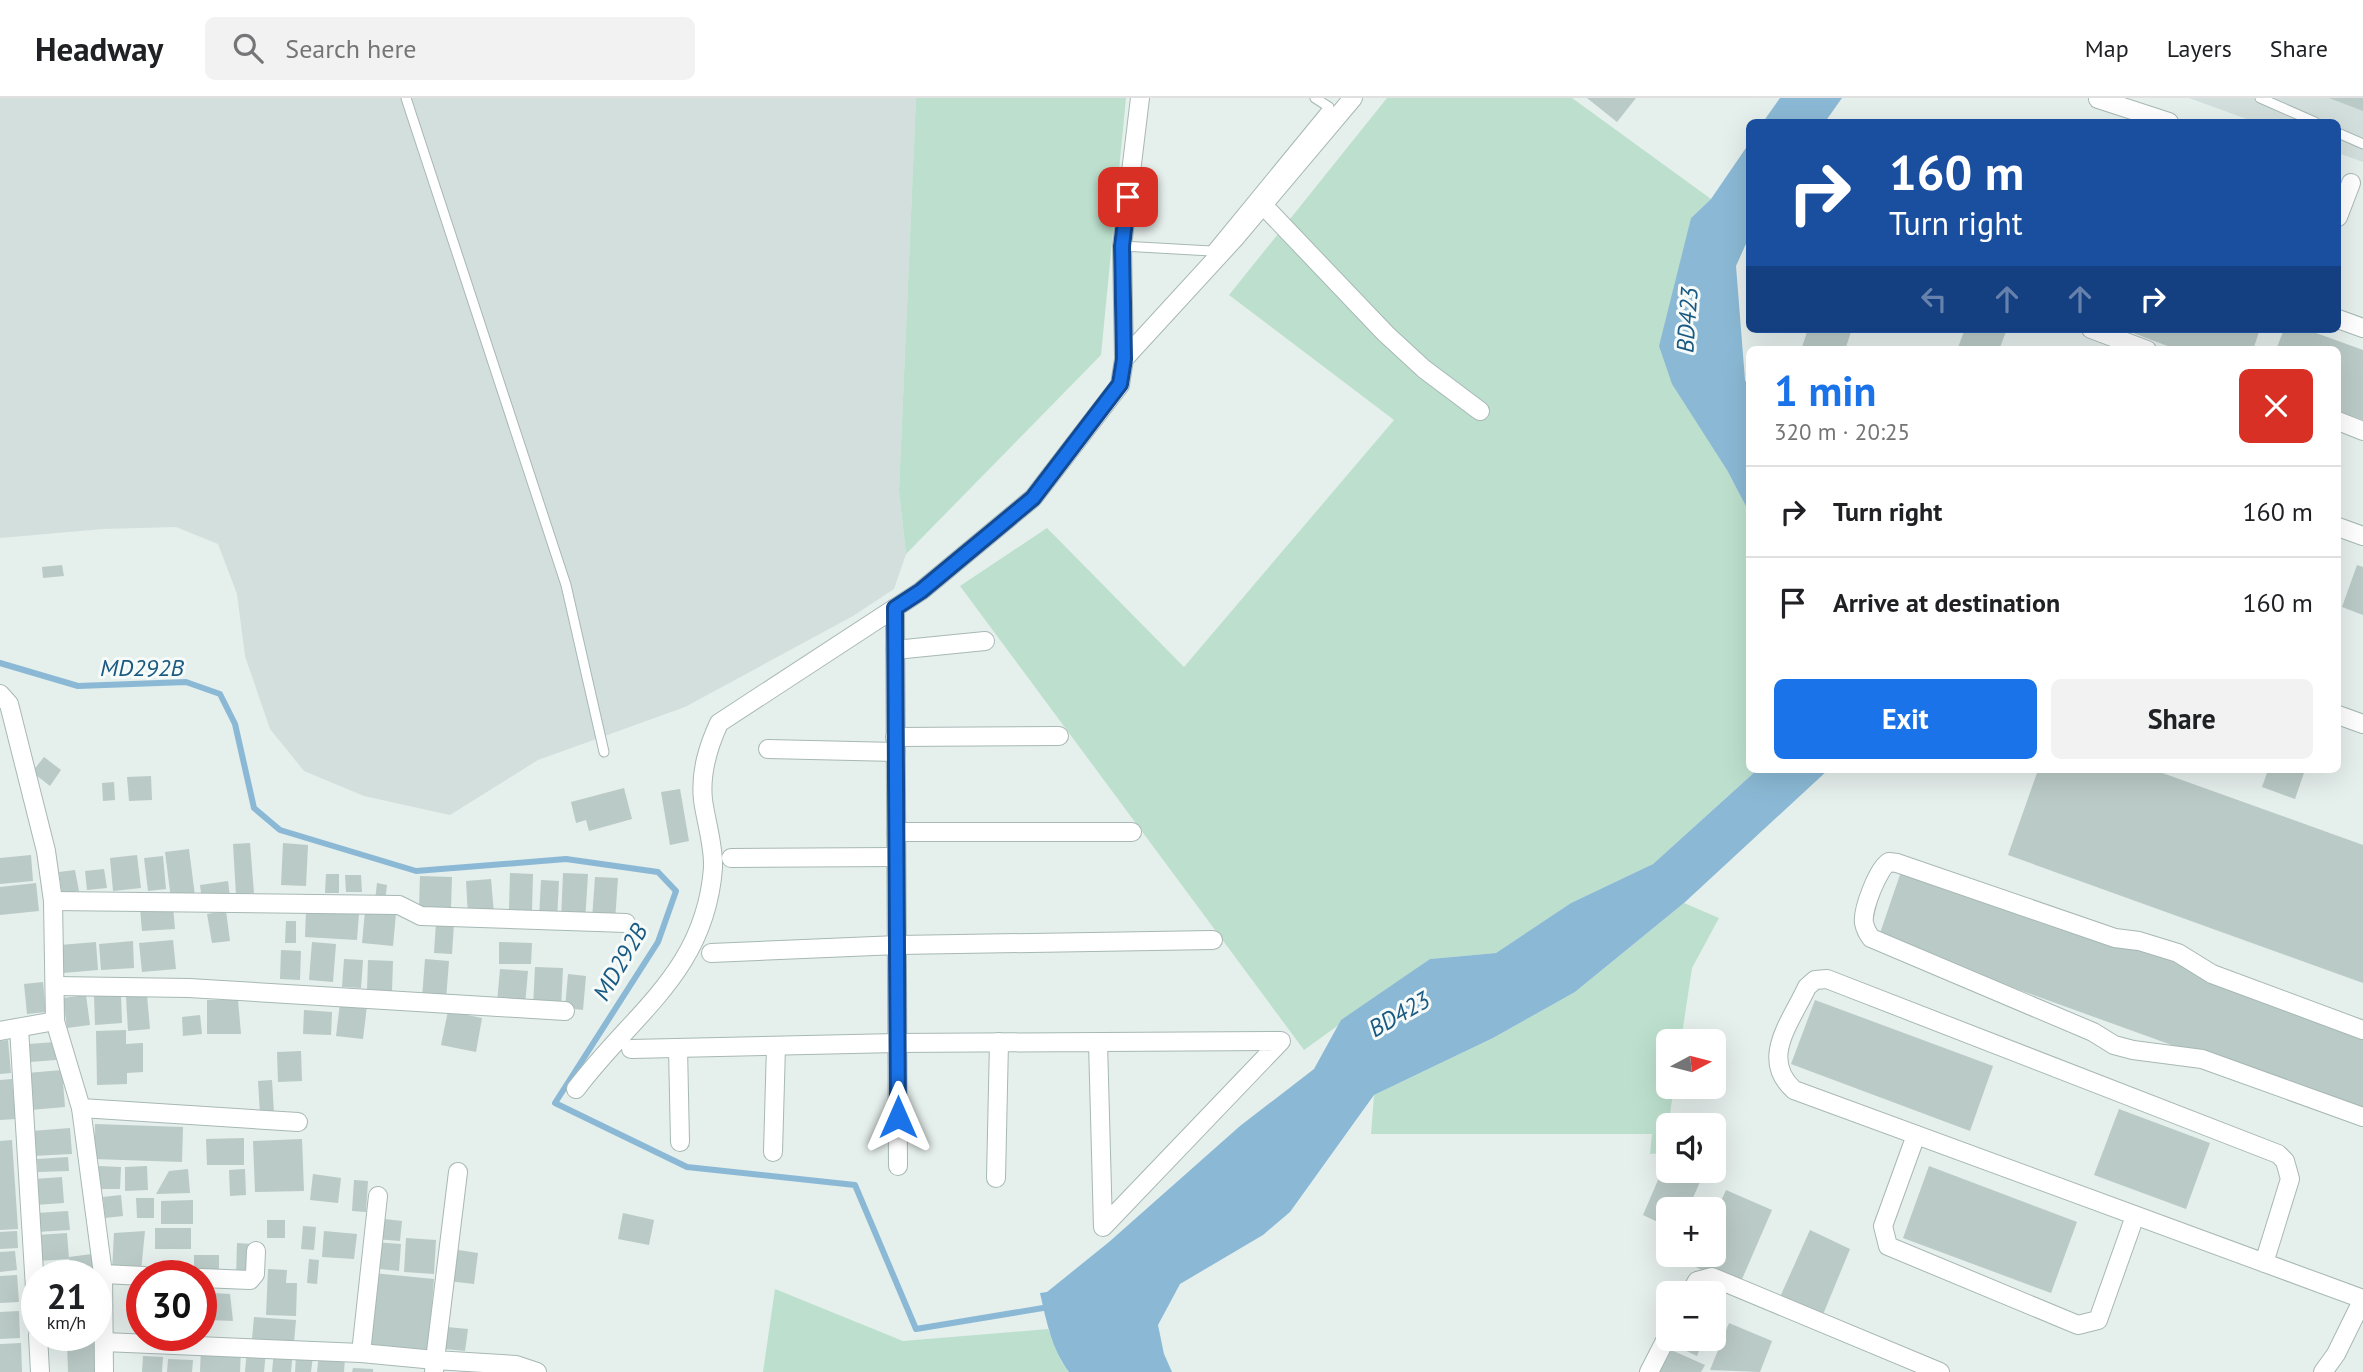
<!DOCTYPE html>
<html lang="en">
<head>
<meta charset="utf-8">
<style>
  :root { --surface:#fff; --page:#f2f2f2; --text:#202124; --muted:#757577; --line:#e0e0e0; --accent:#1a73e8 }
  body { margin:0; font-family:"PT Sans",sans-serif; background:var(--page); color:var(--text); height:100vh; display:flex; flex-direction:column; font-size:26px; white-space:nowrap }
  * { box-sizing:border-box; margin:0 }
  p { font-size:23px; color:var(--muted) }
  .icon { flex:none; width:38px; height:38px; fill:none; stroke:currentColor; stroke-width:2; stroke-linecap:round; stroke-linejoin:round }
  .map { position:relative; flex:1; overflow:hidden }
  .details { position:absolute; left:1746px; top:248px; width:595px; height:427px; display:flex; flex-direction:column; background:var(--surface); border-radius:10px; box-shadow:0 7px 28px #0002 }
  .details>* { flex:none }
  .banner { position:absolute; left:1746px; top:21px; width:595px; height:214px; border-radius:10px; box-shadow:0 7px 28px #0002; background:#1a4fa0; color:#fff; overflow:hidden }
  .needle { width:46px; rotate:83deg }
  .buttons { position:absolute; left:1656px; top:931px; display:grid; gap:14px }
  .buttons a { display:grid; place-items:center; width:70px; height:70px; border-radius:10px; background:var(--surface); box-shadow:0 7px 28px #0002; font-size:35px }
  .speed { position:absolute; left:21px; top:1162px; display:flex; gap:14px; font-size:35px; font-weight:700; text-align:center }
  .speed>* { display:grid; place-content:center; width:91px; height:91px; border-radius:50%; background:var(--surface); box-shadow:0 7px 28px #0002; line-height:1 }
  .speed small { font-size:18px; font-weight:400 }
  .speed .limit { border:10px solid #d22; background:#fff; color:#111 }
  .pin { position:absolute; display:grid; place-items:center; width:60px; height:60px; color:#fff; margin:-30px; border-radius:14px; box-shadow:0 4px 10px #0006 }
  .me { position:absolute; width:77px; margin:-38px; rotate:0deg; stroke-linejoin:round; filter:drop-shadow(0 0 5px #0008) }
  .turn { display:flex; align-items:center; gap:24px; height:147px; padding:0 28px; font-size:32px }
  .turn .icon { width:91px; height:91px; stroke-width:2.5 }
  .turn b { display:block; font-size:49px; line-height:60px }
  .lanes { display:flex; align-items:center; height:66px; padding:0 28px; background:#0003; justify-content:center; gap:35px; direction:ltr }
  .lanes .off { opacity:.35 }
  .round { display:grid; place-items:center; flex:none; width:74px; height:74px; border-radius:10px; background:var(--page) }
  .overview { display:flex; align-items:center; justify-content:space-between; height:119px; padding:0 28px }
  h1 { font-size:42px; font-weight:800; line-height:52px; color:var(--accent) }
  .primary-button { display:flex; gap:14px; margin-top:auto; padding:14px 28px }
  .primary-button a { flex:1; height:80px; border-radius:10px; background:var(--accent); color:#fff; font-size:28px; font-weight:800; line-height:80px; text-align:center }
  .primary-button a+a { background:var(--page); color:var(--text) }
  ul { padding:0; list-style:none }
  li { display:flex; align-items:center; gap:21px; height:91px; padding:0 28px; border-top:2px solid var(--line) }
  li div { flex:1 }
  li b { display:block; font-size:26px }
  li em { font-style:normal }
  header { display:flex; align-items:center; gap:42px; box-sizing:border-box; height:98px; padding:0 35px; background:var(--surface); border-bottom:2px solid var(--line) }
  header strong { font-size:33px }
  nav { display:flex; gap:38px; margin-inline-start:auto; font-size:24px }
  .search { width:490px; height:63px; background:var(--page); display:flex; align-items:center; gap:18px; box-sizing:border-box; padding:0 24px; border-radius:10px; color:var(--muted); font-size:26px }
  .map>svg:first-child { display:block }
  .built { fill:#d3dfdc }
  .green { fill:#bde0ce }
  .water { fill:#8bb9d5 }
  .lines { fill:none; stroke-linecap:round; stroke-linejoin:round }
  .stream { stroke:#8bb9d5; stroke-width:6 }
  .building { fill:#bacac6 }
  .service-casing { stroke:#a7b8b5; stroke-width:11 }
  .minor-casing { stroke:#a7b8b5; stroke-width:20 }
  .service { stroke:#fff; stroke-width:9 }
  .minor { stroke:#fff; stroke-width:18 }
  .route-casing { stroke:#114b97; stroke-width:18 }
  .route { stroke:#1a73e8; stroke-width:12 }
  .labels { text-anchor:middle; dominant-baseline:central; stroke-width:6; stroke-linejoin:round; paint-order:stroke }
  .water-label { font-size:24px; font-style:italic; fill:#1a5981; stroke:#f6fbf9 }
</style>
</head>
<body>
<header>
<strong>Headway</strong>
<div class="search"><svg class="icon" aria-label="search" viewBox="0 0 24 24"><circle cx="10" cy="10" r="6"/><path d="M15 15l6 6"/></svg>Search here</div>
<nav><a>Map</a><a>Layers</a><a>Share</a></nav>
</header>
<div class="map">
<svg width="2363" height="1274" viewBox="0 0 2363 1274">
  <rect width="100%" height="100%" fill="#e5efec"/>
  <g class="built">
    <path d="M0,0H916L899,393L906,456L894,491L853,518L685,609L538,662L450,717L364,698L304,673L270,631L245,558L237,496L218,446L176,429L103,431L0,440Z"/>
    <path d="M2189,0H2363V64L2338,55V24H2255Z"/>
  </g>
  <g class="green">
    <path d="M916,0H1126L1101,257L906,456L899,393Z"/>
    <path d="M1387,0H1572L1711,101L1691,120L1727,372L1750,416V672H1757L1653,766L1571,805L1496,855L1430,861L1304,952L960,488L1047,430L1184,569L1394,322L1229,197Z"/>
    <path d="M1684,805L1719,820L1692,870L1681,943H1668V989H1674L1664,1055L1650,1056L1652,1036H1371L1374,997L1493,940L1575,894Z"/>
    <path d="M775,1191L903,1243L1048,1231L1062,1265L1069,1274H763Z"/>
  </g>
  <g class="water">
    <path d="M1780,0H1842L1825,24H1763Z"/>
    <path d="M1750,44V137L1736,168L1745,282L1750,293V416L1727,372L1672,286L1659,248L1691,120L1711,101Z"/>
    <path d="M1757,672H1828L1684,805L1575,894L1493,940L1374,997L1290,1114L1263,1137L1180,1186L1158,1227L1164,1256L1172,1274H1069C1052,1252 1046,1222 1040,1195L1047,1194L1109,1144L1240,1028L1314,971L1341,922L1430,861L1496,855L1571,805L1653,766Z"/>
  </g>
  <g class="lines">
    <path class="stream" d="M0,565L78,588L186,584L220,596L235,626L254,710L280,732L416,773L566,761L658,774L676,793L658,844L555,1005L687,1069L855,1087L916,1231L1049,1209"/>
  </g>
  <g class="building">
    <path d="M1587,0H1636L1617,24Z"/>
    <path d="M2329,0H2363V13Z"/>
    <path d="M1808,231H1852L1845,252H1801Z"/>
    <path d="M1965,231H2007L1999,252H1957Z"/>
    <path d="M2123,231H2260L2253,252H2178Z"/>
    <path d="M2284,231H2305L2363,252V322L2338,313V252H2276Z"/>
    <path d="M62,467L64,478L43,480L42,469Z"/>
    <path d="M2357,467L2363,469V517L2342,509Z"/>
    <path d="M44,659L61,672L50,688L32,674Z"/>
    <path d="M2038,672H2154L2363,747V885L2008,757Z"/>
    <path d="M2268,672H2305L2295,701L2262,689Z"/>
    <path d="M151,678L152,702L129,703L127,679Z"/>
    <path d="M114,684L115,702L103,703L102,685Z"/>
    <path d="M624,690L632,721L589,733L586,722L576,725L571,704Z"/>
    <path d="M680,691L689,743L670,747L661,694Z"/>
    <path d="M250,745L254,795L236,797L233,746Z"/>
    <path d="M283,745L308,747L306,788L281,787Z"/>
    <path d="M189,751L195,798L171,801L165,754Z"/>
    <path d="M31,757L33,783L0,786V760Z"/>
    <path d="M137,757L141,790L113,793L110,760Z"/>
    <path d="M163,758L166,791L148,793L144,760Z"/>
    <path d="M1904,765L2363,931V1016L1878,841Z"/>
    <path d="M104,771L107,790L87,792L85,773Z"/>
    <path d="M75,772L79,793L62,796L59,774Z"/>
    <path d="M510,775L533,776L532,813L509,812Z"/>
    <path d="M563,775L588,776L585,824L561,822Z"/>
    <path d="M326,776H339V795H325Z"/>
    <path d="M345,777H361L362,794H346Z"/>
    <path d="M420,778L452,779L451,810L419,809Z"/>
    <path d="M595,779L618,780L615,823L592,821Z"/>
    <path d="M491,781L494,816L468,818L466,783Z"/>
    <path d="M541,782L559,783L557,822L539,821Z"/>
    <path d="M228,783L230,799L202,803L200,787Z"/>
    <path d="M36,785L39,813L0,817V789Z"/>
    <path d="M377,785L387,787L385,804L375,803Z"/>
    <path d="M173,808L175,831L142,833L140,810Z"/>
    <path d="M306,812L359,815L357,842L305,839Z"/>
    <path d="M226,813L230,843L212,845L207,816Z"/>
    <path d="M365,813L396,815L393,848L362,845Z"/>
    <path d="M286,823H296V845H285Z"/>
    <path d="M436,824L454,825L452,856L434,855Z"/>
    <path d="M173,842L176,871L142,874L139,845Z"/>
    <path d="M133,843L134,870L101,872L99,846Z"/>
    <path d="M96,844L98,872L63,875L60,847Z"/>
    <path d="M312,844L336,846L333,884L309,882Z"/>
    <path d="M499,844L532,845L531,866H499Z"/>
    <path d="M281,852L301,853L300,882L280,881Z"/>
    <path d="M344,861L363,862L361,890L342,889Z"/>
    <path d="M425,861L449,863L446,902L422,900Z"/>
    <path d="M368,862L393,863L392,893L367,892Z"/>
    <path d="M535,869L563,870L561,910L533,909Z"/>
    <path d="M500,871L528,873L525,907L497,905Z"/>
    <path d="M568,876L586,878L583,912L565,910Z"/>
    <path d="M43,884L46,914L27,916L24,886Z"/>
    <path d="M121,896L122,925L95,927L94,898Z"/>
    <path d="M86,897L90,927L67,930L63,900Z"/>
    <path d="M147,897L150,931L128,933L126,899Z"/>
    <path d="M207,902H238L241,936H207Z"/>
    <path d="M1815,902L1993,968L1970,1033L1791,966Z"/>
    <path d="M340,905L367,908L363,941L336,938Z"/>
    <path d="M304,912L332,914L331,937L303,936Z"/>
    <path d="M448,913L482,920L476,954L441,947Z"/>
    <path d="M200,917L202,936L183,938L182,919Z"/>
    <path d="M126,932V946L143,945V974L127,975V986L97,987L96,933Z"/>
    <path d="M8,942L11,975L0,976V943Z"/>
    <path d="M55,944L56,962L30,964L29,946Z"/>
    <path d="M301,953L302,983L278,984L277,954Z"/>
    <path d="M62,972L65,1009L30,1012L27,975Z"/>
    <path d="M12,981L16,1021L0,1022V982Z"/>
    <path d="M272,982L274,1015L260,1016L258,983Z"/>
    <path d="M2119,1011L2210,1045L2186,1111L2094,1077Z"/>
    <path d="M95,1026L183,1029L182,1064L94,1061Z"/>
    <path d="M70,1030L72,1056L33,1058L32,1033Z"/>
    <path d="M244,1040V1067H207L206,1041Z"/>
    <path d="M302,1041L304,1093L255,1094L253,1043Z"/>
    <path d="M12,1042L18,1131L0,1132V1043Z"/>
    <path d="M68,1059L69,1073L38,1074L37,1061Z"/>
    <path d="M99,1068L121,1069L120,1091H99Z"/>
    <path d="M147,1068L148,1092L125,1093V1069Z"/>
    <path d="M1664,1068L1668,1073L1700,1084L1688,1111H1668V1129L1643,1117Z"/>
    <path d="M1929,1068L2077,1124L2051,1195L1903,1140Z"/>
    <path d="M188,1071L190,1095L156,1096L169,1073Z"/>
    <path d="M245,1071L246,1097L230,1098L229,1072Z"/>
    <path d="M313,1076L341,1080L338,1105L310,1102Z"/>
    <path d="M62,1079L64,1105L35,1107L34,1081Z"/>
    <path d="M354,1082L368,1083L366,1114L352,1113Z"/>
    <path d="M1726,1092L1772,1112L1739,1188L1693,1168L1698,1157H1713V1121Z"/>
    <path d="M121,1097L123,1118L105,1120L103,1099Z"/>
    <path d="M136,1100H154V1120H137Z"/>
    <path d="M193,1102V1126H161V1103Z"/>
    <path d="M68,1113L70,1132L37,1134L36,1115Z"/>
    <path d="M623,1115L654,1122L649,1147L618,1141Z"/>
    <path d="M376,1120L402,1123L400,1143L375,1141Z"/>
    <rect x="267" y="1122" width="18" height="18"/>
    <path d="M303,1128L316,1129L314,1152L301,1151Z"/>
    <rect x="155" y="1130" width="36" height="21"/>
    <path d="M1810,1132L1850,1151L1822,1219L1780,1199Z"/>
    <path d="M17,1133L18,1150L0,1151V1134Z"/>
    <path d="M145,1133L141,1173H112L114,1135Z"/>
    <path d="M324,1133L357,1136L354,1161L322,1159Z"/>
    <path d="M67,1135L69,1161L38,1163L36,1137Z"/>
    <path d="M406,1140L436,1142L434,1176L404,1174Z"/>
    <path d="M373,1144L401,1146L399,1173L371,1170Z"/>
    <path d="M237,1145L253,1146L252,1180H236Z"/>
    <path d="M452,1151L478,1155L474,1186L448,1183Z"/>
    <path d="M15,1153L17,1172L0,1174V1154Z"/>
    <path d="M92,1156L94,1178H71L69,1159Z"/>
    <rect x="194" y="1157" width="25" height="21"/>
    <path d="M309,1161L319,1162L317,1186L307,1185Z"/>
    <path d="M268,1171L287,1172L286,1185H297L296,1218L266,1217Z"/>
    <path d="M373,1175L434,1181L428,1257L366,1251Z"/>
    <path d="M17,1177L19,1204L0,1205V1178Z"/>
    <path d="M201,1182H210L208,1210H201Z"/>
    <path d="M212,1195L230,1196L233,1223L207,1222Z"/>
    <path d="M19,1213L20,1240L0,1241V1214Z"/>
    <path d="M254,1219L296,1222L294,1244L252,1241Z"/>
    <path d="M1729,1225L1772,1243L1760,1274L1710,1272Z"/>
    <path d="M447,1229L468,1231L465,1253L445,1251Z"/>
    <path d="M1671,1241H1704L1697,1258L1669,1245Z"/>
    <path d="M95,1243L96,1274H68L67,1244Z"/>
    <path d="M21,1245L22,1274H0V1246Z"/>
    <path d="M201,1250L241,1251L240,1274H200Z"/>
    <path d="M247,1251L266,1253L264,1274H245Z"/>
    <path d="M1669,1251L1705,1267L1701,1274H1658Z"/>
    <path d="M274,1252L293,1253L291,1274H272Z"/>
    <path d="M319,1256L345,1259L344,1274H317Z"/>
    <path d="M296,1257L313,1258L311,1274H295Z"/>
    <path d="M143,1258L163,1259L162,1274H142Z"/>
    <path d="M168,1261L193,1262L192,1274H167Z"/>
    <path d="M353,1270L373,1271V1274H352Z"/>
  </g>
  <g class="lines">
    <defs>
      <g id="service">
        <path d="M406,0L566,487L604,654"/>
        <path d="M2260,0L2315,24"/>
        <path d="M2338,35L2363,46"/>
        <path d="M1122,148L1211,153L1329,9L1315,0"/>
      </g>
      <g id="minor">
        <path d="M2098,1L2169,24"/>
        <path d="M1263,107L1386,236L1424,271L1480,313"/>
        <path d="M2338,119L2351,85"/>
        <path d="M2338,221L2363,230"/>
        <path d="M2091,231L2147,252"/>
        <path d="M1124,261L1122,148L1140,0"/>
        <path d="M2338,323L2363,333"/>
        <path d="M2338,429L2363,438"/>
        <path d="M895,510L898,1068"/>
        <path d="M895,552L985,543"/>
        <path d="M0,596L9,606L46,753L53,803L55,923"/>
        <path d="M2338,617L2363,626"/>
        <path d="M895,639L1059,638"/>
        <path d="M768,651L896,654"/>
        <path d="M896,734H1132"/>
        <path d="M731,760L896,759"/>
        <path d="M53,803L399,807L421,818L626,825"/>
        <path d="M711,855L898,847L1213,842"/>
        <path d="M55,888L189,890L565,913"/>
        <path d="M19,930L37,1223"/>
        <path d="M2363,932L2212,876L2178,855L2139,843L2115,840L1897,765L1889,764C1878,770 1862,812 1864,825C1865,830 1868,836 1871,840L2093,934L2114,947L2133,952L2202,961L2363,1019"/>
        <path d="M0,933L55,923L81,1010L298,1024"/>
        <path d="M678,950L680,1044"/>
        <path d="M631,951L897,945L1281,943L1103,1129L1098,944"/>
        <path d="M576,991C633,915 705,874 713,770C714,748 706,724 703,702C700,674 708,649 719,625L921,493L1033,400L1120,287L1124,261L1235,140L1353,0"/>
        <path d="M81,1010L103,1176L104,1274"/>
        <path d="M1916,1037L1883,1128L1888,1148L2078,1227L2098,1222L2135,1118"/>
        <path d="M773,1054L776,948"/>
        <path d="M458,1074L435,1262L516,1267L537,1274"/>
        <path d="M996,1080L999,944"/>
        <path d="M2264,1165L2290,1081L2285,1063L2278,1056L1827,881L1815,882L1807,889C1791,924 1759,961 1794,992L2322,1186L2363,1201L2336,1256L2323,1274"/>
        <path d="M103,1176L144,1178"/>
        <path d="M201,1180L250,1182L255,1176L256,1153"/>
        <path d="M1690,1195L1697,1183L1712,1179L1940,1274"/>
        <path d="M38,1237L40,1274"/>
        <path d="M104,1244L361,1255L435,1262L434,1274"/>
        <path d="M361,1255L378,1098"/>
        <path d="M1649,1274L1668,1237"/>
      </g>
    </defs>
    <use href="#service" class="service-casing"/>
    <use href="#minor" class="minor-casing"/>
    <use href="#service" class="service"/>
    <use href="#minor" class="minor"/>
  </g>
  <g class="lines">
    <defs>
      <path id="route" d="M898,1019L895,510L921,493L1033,400L1120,286L1124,261L1122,148L1128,99"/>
    </defs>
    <use href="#route" class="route-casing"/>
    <use href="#route" class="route"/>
  </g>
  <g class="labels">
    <g class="water-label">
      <text transform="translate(1687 222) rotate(-86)">BD423</text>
      <text x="142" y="569">MD292B</text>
      <text transform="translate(620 864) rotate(-60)">MD292B</text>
      <text transform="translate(1399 916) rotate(-30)">BD423</text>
    </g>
  </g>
</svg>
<div class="buttons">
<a><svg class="needle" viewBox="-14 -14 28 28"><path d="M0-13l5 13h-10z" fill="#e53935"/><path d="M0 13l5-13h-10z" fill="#757577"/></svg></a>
<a><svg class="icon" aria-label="sound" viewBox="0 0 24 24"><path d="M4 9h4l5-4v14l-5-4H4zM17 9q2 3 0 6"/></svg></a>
<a>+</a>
<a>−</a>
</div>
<div class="speed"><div>21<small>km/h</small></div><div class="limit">30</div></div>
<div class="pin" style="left:1128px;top:99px;background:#d93025"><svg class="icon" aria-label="arrive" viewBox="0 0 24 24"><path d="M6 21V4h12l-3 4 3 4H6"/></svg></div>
<svg class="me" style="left:898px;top:1019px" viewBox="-20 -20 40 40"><path d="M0-17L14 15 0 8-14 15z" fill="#1a73e8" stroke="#fff" stroke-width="4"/></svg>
<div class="banner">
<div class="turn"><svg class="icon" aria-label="right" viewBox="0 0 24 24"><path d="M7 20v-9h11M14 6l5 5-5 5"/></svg><div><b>160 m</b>Turn right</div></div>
<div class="lanes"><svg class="icon off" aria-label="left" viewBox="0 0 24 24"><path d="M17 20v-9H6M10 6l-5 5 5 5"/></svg><svg class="icon off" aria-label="ahead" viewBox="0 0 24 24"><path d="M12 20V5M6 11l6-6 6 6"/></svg><svg class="icon off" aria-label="ahead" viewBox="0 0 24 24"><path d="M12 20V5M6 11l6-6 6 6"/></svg><svg class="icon" aria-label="right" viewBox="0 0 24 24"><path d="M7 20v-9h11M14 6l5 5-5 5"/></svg></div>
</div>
<section class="details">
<div class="overview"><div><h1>1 min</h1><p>320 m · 20:25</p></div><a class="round" style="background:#d93025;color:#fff"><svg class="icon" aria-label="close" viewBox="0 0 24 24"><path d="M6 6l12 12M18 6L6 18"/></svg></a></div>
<ul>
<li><svg class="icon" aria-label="right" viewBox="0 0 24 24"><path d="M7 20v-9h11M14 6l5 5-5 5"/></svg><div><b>Turn right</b></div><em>160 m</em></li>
<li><svg class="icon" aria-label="arrive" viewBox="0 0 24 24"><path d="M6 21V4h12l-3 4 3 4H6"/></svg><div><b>Arrive at destination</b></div><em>160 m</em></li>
</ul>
<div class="primary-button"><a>Exit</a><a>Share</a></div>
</section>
</div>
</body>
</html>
